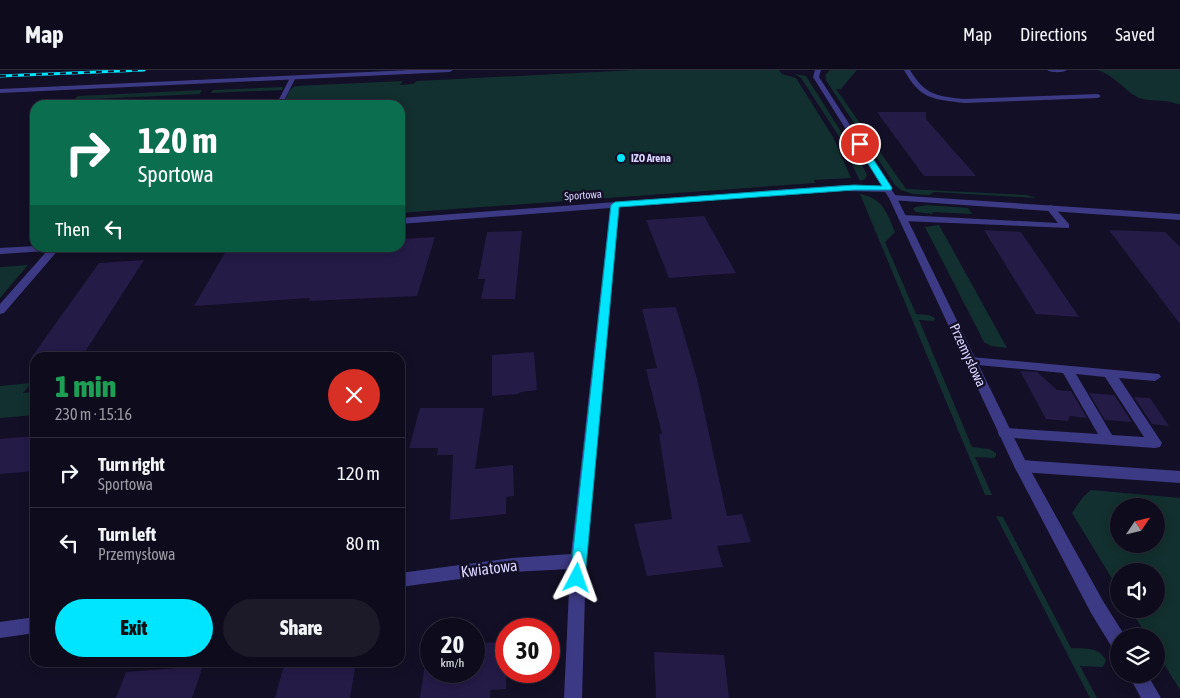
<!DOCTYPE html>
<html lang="en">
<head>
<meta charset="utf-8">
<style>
  :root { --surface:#0e0b1c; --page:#1c1929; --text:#f1f3f6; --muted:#9b9ba3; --line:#2e2b3b; --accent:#00e5ff }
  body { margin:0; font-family:"Asap Condensed",sans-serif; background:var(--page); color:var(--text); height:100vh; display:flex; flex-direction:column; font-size:19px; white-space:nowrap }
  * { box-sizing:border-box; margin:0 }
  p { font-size:16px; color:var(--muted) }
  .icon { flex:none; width:28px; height:28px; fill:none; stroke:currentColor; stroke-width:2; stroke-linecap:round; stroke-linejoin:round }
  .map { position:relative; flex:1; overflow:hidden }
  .panel { position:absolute; left:30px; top:282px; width:375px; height:315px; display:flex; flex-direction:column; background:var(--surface); border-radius:15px; box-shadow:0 2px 12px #0003,0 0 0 1px var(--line) }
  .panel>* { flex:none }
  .guide { position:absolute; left:30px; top:30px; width:375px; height:152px; border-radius:15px; box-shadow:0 2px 12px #0003,0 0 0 1px var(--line); background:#0b6e4f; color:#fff; overflow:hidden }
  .needle { width:32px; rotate:55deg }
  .controls { position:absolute; left:1110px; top:428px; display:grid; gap:10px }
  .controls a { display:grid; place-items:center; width:55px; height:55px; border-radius:50%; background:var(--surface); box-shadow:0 2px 12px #0003,0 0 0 1px var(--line); font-size:25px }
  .speed { position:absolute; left:420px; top:548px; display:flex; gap:10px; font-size:25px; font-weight:700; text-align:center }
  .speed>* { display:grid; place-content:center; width:65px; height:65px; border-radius:50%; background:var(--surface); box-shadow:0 2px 12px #0003,0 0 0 1px var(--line); line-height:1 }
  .speed small { font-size:12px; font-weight:400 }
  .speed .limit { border:8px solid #d22; background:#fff; color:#111 }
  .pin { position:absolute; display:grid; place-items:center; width:42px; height:42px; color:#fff; margin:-21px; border:2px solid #fff; border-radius:50%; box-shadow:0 1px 5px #0007 }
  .me { position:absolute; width:55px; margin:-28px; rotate:4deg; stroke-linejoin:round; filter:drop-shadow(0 0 4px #0008) }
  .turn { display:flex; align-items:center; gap:18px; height:105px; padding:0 25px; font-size:22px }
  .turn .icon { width:65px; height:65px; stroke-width:2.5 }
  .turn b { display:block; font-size:35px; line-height:42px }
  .then { display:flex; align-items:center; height:48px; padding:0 25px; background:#0003; gap:10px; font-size:19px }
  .round { display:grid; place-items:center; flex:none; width:52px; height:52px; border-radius:26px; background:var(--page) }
  .summary { display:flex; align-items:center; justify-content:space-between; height:85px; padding:0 25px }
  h1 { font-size:30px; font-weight:800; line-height:38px; color:#1e9e55 }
  .cta { display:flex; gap:10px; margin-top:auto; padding:10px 25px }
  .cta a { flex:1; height:58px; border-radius:30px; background:var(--accent); color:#111; font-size:20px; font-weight:800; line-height:58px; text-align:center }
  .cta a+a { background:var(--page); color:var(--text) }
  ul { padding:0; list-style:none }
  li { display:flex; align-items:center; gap:15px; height:70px; padding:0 25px; border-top:1px solid var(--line) }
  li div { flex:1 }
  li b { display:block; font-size:19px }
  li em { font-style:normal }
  header { display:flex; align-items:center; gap:30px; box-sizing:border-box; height:70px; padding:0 25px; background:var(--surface); border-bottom:1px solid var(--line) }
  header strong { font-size:24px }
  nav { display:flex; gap:28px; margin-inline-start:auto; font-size:18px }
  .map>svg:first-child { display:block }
  .green { fill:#12302f; fill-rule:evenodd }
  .building { fill:#241b47 }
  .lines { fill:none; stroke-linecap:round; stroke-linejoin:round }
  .service { fill:#3d3a85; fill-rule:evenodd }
  .minor { fill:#3d3a85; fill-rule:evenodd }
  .tertiary { fill:#3d3a85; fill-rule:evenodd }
  .rail-casing { stroke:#00e5ff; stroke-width:3 }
  .rail { stroke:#130f26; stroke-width:2; stroke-dasharray:6; stroke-linecap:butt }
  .route { fill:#00e5ff; stroke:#0095a6 }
  .poi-dot { fill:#00e5ff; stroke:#130f26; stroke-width:2 }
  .labels { text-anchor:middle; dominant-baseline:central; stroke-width:5; stroke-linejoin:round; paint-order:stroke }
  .far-poi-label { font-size:11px; font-weight:bold; fill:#d9d4ff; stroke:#130f26; text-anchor:start }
  .far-street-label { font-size:11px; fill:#d9d4ff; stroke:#130f26 }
  .street-label { font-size:14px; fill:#d9d4ff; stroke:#130f26 }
  .near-street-label { font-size:16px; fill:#d9d4ff; stroke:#130f26 }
</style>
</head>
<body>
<header>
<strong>Map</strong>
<nav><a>Map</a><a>Directions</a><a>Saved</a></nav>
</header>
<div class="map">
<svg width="1180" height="628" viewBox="0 0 1180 628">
  <rect width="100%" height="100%" fill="#130f26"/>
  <g class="green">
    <path d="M635,0H779L782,4L796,8L833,67L851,108L814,110L815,113L400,143V35H282L291,19L295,16L403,11L400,15L413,14L417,11Z"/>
    <path d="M830,0H857L841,19H836L906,119L1026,125L1037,128L934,122L929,125L913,124L901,120L895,115L827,12L825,5Z"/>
    <path d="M1097,0H1180V35C1166,28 1148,33 1137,27C1123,19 1113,4 1097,0Z"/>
    <path d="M795,4L806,6L863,97L867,105L865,109L860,111L840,68L801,8Z"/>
    <path d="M283,17L282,20L211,23L213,20Z"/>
    <path d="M202,20L200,24L73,30L78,26Z"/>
    <path d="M860,124C884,129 886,142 895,162L885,172L916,244L929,245L935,248L934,251L919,250L972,377L989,379L996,383V386L994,388L975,387L992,425H985Z"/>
    <path d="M927,135L968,138L972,144L932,142L933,144L916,142L913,139L916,137Z"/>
    <path d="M939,155L1007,278L991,276L984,272L925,157Z"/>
    <path d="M28,195L0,228V197Z"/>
    <path d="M31,313L23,323L35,322V345L0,348V316Z"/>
    <path d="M1091,420L1180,428V620L1156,581V566H1147L1130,539H1156V501H1119V520L1072,443L1083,427ZM1119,436H1156V474H1119Z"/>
    <path d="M996,446L1003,447L1071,578C1084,579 1098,576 1106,590L1103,597L1080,596L1097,628H1090Z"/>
  </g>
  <g class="building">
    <path d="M877,42H926V49L976,106H924Z"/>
    <path d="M704,146L736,203L669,208L646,150Z"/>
    <path d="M984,160L1021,162L1079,247L1036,244Z"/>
    <path d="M1109,160L1165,162L1180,177V254Z"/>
    <path d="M522,161L515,229H481L485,209H478L487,162Z"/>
    <path d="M435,167L417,226L309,231L310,228L194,236L226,181L301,178H400V169Z"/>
    <path d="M144,190L81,288H31L99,193Z"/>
    <path d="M676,237L697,309L727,446L742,444L751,472L717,476L723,497L647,506L634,454L672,449L659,364H662L646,299L657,298L642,239Z"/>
    <path d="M534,282L537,320L521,322L518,324L492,326V285Z"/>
    <path d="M1020,301L1037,302L1057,320L1071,321L1087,348L1070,346L1068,351L1046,349Z"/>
    <path d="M1089,323L1114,325L1132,352L1105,350Z"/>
    <path d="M1134,327L1150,328L1169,356L1152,354Z"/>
    <path d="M420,338H484L475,399L513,395L514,426L506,427V444L450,450L453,385H437L438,378H409Z"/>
    <path d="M35,366V401L0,404V369Z"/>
    <path d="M506,572V619L490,620V628H420L428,574H431V601H474V573Z"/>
    <path d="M654,582L724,585L729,628H656Z"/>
    <path d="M323,592H356L350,628H275L284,595Z"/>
    <path d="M203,596L192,628H116L126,602Z"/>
  </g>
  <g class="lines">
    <g class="service">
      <path d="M904,0H910C925,25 936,26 964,29L1098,24L1101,26L1098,28L964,33C932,29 920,29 904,0Z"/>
      <path d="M1047,0H1067C1063,3 1051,3 1047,0Z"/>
      <path d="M291,6L296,7L282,35H276Z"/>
      <path d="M1050,135L1053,136L1069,154V158L903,151L898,148L903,145L1058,153L1046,138Z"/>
      <path d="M971,287L1159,304L1161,307L1155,311L1119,308L1162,373L1160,377L1155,378L1000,367L998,363L1000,359L1005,358L1098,364L1063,303L967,294L965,291ZM1076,304L1105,307L1144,367L1112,365Z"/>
      <path d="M1021,390L1180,401V413L1021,402L1016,400L1014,396L1016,392Z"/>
    </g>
    <g class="minor">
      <path d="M410,0H453L450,2L0,23V19Z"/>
      <path d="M844,115L888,116L892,119L888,122L844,121L619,137L586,491L582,628H564L570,499L512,502L400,517V503L512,488L571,484L610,138L400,154V148Z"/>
      <path d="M893,125L1180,144V150L890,130V126Z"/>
      <path d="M35,176V178H60L4,243L0,244V234L47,181L0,184V178Z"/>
      <path d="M35,547V563L0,568V552Z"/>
    </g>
    <g class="tertiary">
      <path d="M815,0H821L819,7L897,128L1027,394L1103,531L1125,566H1119V582L1113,579L1091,543L1014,396L889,128L813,7Z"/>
      <path d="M1128,604H1147L1161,628H1141Z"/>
    </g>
    <defs>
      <path id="rail" d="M0,6L144,0"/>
    </defs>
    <use href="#rail" class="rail-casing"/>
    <use href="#rail" class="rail"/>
  </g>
  <path class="route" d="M857,72H862L892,118L891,120H854L619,137L585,508L583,513L577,515L572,513L570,508L611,135L615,132L854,115L882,116L856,74Z"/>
  <circle class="poi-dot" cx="621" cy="88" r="5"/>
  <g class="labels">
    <g class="far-poi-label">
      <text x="631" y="88">IZO Arena</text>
    </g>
    <g class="far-street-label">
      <text transform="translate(583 125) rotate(-4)">Sportowa</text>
    </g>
    <g class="street-label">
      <text transform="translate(968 285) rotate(65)">Przemysłowa</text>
    </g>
    <g class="near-street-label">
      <text transform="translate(489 498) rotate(-7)">Kwiatowa</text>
    </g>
  </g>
</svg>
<div class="controls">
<a><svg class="needle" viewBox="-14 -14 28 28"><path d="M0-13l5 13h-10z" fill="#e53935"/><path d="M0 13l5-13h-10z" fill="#9b9ba3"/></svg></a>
<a><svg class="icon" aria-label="sound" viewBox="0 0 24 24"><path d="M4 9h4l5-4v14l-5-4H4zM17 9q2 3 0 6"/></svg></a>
<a><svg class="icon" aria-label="layers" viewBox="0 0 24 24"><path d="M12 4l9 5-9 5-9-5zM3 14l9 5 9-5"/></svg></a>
</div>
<div class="speed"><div>20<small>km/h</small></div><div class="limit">30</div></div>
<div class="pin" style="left:860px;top:74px;background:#d93025"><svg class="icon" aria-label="arrive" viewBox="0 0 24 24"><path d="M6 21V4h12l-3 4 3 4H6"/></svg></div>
<svg class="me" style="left:577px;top:508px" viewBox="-20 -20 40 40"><path d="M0-17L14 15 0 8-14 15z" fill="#00e5ff" stroke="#fff" stroke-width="4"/></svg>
<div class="guide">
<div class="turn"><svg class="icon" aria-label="right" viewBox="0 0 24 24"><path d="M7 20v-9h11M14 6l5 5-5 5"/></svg><div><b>120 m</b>Sportowa</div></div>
<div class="then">Then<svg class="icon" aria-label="left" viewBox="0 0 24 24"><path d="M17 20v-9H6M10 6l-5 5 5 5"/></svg></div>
</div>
<section class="panel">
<div class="summary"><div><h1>1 min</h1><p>230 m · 15:16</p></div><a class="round" style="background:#d93025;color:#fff"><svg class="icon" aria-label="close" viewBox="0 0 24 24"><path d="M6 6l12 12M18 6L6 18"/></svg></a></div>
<ul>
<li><svg class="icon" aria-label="right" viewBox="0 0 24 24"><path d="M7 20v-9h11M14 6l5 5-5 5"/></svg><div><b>Turn right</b><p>Sportowa</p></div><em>120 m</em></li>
<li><svg class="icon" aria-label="left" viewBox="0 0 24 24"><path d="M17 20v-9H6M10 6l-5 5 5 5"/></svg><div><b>Turn left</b><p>Przemysłowa</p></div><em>80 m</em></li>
</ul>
<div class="cta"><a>Exit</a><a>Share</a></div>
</section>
</div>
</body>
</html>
